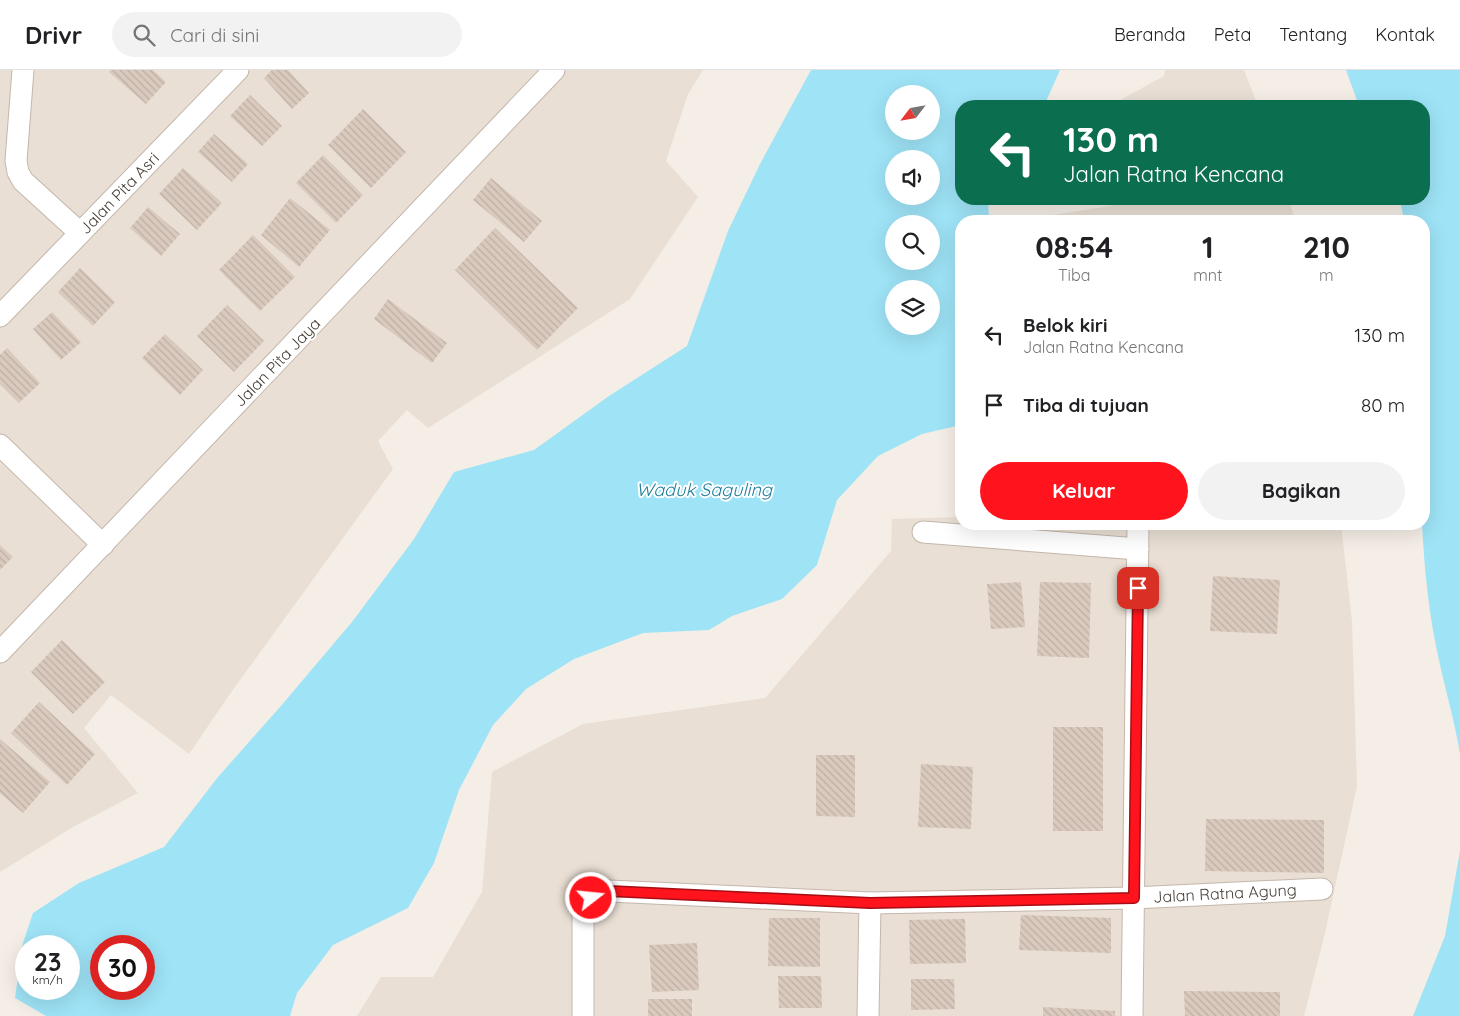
<!DOCTYPE html>
<html lang="id">
<head>
<meta charset="utf-8">
<style>
  :root { --surface:#fff; --page:#f2f2f2; --text:#202124; --muted:#757577; --line:#e0e0e0; --accent:#ff141e }
  body { margin:0; font-family:Quicksand,sans-serif; background:var(--page); color:var(--text); height:100vh; display:flex; flex-direction:column; font-size:19px; white-space:nowrap }
  * { box-sizing:border-box; margin:0 }
  p { font-size:16px; color:var(--muted) }
  .icon { flex:none; width:28px; height:28px; fill:none; stroke:currentColor; stroke-width:2; stroke-linecap:round; stroke-linejoin:round }
  .map { position:relative; flex:1; overflow:hidden }
  .sheet { position:absolute; left:955px; top:145px; width:475px; height:315px; display:flex; flex-direction:column; background:var(--surface); border-radius:20px; box-shadow:0 5px 20px #0002 }
  .sheet>* { flex:none }
  .guide { position:absolute; left:955px; top:30px; width:475px; height:105px; border-radius:20px; box-shadow:0 5px 20px #0002; background:#0b6e4f; color:#fff; overflow:hidden }
  .needle { width:32px; rotate:239deg }
  .buttons { position:absolute; left:885px; top:15px; display:grid; gap:10px }
  .buttons a { display:grid; place-items:center; width:55px; height:55px; border-radius:50%; background:var(--surface); box-shadow:0 5px 20px #0002; font-size:25px }
  .speed { position:absolute; left:15px; top:865px; display:flex; gap:10px; font-size:25px; font-weight:700; text-align:center }
  .speed>* { display:grid; place-content:center; width:65px; height:65px; border-radius:50%; background:var(--surface); box-shadow:0 5px 20px #0002; line-height:1 }
  .speed small { font-size:12px; font-weight:400 }
  .speed .limit { border:8px solid #d22; background:#fff; color:#111 }
  .pin { position:absolute; display:grid; place-items:center; width:42px; height:42px; color:#fff; margin:-21px; border-radius:10px; box-shadow:0 2px 8px #0006 }
  .me { position:absolute; width:55px; margin:-28px; rotate:74deg; stroke-linejoin:round; filter:drop-shadow(0 0 4px #0008) }
  .turn { display:flex; align-items:center; gap:18px; height:105px; padding:0 25px; font-size:22px }
  .turn .icon { width:65px; height:65px; stroke-width:2.5 }
  .turn b { display:block; font-size:35px; line-height:42px }
  .eta { display:flex; justify-content:space-evenly; align-items:center; height:85px; text-align:center }
  .eta b { font-size:30px; font-weight:800; line-height:35px }
  .button { display:flex; gap:10px; margin-top:auto; padding:10px 25px }
  .button a { flex:1; height:58px; border-radius:30px; background:var(--accent); color:#fff; font-size:20px; font-weight:800; line-height:58px; text-align:center }
  .button a+a { background:var(--page); color:var(--text) }
  ul { padding:0; list-style:none }
  li { display:flex; align-items:center; gap:15px; height:70px; padding:0 25px }
  li div { flex:1 }
  li b { display:block; font-size:19px }
  li em { font-style:normal }
  header { display:flex; align-items:center; gap:30px; box-sizing:border-box; height:70px; padding:0 25px; background:var(--surface); border-bottom:1px solid var(--line) }
  header strong { font-size:24px }
  nav { display:flex; gap:28px; margin-inline-start:auto; font-size:18px }
  .search { width:350px; height:45px; background:var(--page); display:flex; align-items:center; gap:12px; box-sizing:border-box; padding:0 18px; border-radius:28px; color:var(--muted); font-size:19px }
  .map>svg:first-child { display:block }
  .residential { fill:#e9dfd4 }
  .water { fill:#9ee3f6; fill-rule:evenodd }
  .building { fill:url(#building-back-hatch) }
  .lines { fill:none; stroke-linecap:round; stroke-linejoin:round }
  .street-casing { stroke:#c4b7ac; stroke-width:23 }
  .street { stroke:#fff; stroke-width:21 }
  .route-casing { stroke:#a60d14; stroke-width:12 }
  .route { stroke:#ff141e; stroke-width:9 }
  .labels { text-anchor:middle; dominant-baseline:central; stroke-width:4; stroke-linejoin:round; paint-order:stroke }
  .street-label { font-size:16px; fill:#483d35; stroke:#fff }
  .water-label { font-size:18px; font-style:italic; fill:#217f9b; stroke:#fff }
</style>
</head>
<body>
<header>
<strong>Drivr</strong>
<div class="search"><svg class="icon" aria-label="search" viewBox="0 0 24 24"><circle cx="10" cy="10" r="6"/><path d="M15 15l6 6"/></svg>Cari di sini</div>
<nav><a>Beranda</a><a>Peta</a><a>Tentang</a><a>Kontak</a></nav>
</header>
<div class="map">
<svg width="1460" height="946" viewBox="0 0 1460 946">
  <defs>
    <pattern id="building-back-hatch" width="6" height="6" patternUnits="userSpaceOnUse" patternTransform="scale(1.25)"><rect width="6" height="6" fill="#dacabe"/><path d="M-1 5l2 2M0 0l6 6M5-1l2 2" fill="none" stroke="#bdaea4"/></pattern>
  </defs>
  <rect width="100%" height="100%" fill="#f5eee7"/>
  <g class="residential">
    <path d="M0,0H703L688,24L666,91L698,127L630,229L428,358L407,340L378,371L393,399L232,621L189,684L111,625L84,658L138,723L73,757L0,802Z"/>
    <path d="M1165,0H1244L1258,36H1113V34L1164,6Z"/>
    <path d="M1116,129H1289L1295,151H1029L1028,149L1116,135Z"/>
    <path d="M961,447V454H1341L1352,551L1357,716L1325,863L1304,946H357L381,907H433L482,822L492,702L583,654L765,628L891,481L892,449Z"/>
  </g>
  <g class="water">
    <path d="M811,0H1060L1044,36H961V129H988L989,151H961V355L922,364L878,386L837,430L817,495L782,529L732,546L709,560L643,563L574,589L526,619L493,655L459,720L434,793L408,838L333,875L297,923L290,946H46L15,928L23,873L33,843L79,813L164,777L218,707L280,637L352,552L414,469L454,402L534,380L609,326L687,276L728,161L760,94ZM894,24H931V61H894ZM894,89H931V126H894ZM894,154H931V191H894ZM894,219H931V256H894ZM26,876H69V919H26ZM101,876H144V919H101Z"/>
    <path d="M1346,0H1460V684C1454,647 1443,612 1436,576C1428,536 1424,494 1422,454L1424,151H1404L1400,129H1424V36H1359Z"/>
    <path d="M1460,781V946H1413L1445,866Z"/>
  </g>
  <g class="building">
    <path d="M111,0H153L166,12L146,34L109,2Z"/>
    <path d="M272,0H288L309,23L292,39L264,8Z"/>
    <path d="M250,25L282,56L262,76L230,46Z"/>
    <path d="M363,39L406,82L371,118L328,75Z"/>
    <path d="M214,64L248,94L232,112L198,82Z"/>
    <path d="M323,85L363,125L336,153L296,113Z"/>
    <path d="M183,98L222,133L197,160L159,124Z"/>
    <path d="M491,108L542,151L524,172L473,130Z"/>
    <path d="M290,128L330,160L299,197L261,165Z"/>
    <path d="M148,137L180,164L161,186L130,158Z"/>
    <path d="M495,158L578,238L537,280L455,200Z"/>
    <path d="M253,165L295,207L260,241L219,200Z"/>
    <path d="M80,198L115,232L93,256L58,222Z"/>
    <path d="M388,229L447,273L432,293L374,249Z"/>
    <path d="M227,235L264,271L234,302L197,266Z"/>
    <path d="M52,242L81,272L61,290L33,259Z"/>
    <path d="M165,264L203,300L180,325L142,288Z"/>
    <path d="M7,278L40,313L19,333L0,314V285Z"/>
    <path d="M0,475L13,487L0,500Z"/>
    <path d="M1213,506L1280,510L1277,564L1210,561Z"/>
    <path d="M1021,512L1025,557L991,559L987,514Z"/>
    <path d="M1040,512L1091,513L1089,588L1037,586Z"/>
    <path d="M62,570L105,612L73,644L31,602Z"/>
    <path d="M39,632L95,684L67,715L11,663Z"/>
    <rect x="1053" y="657" width="50" height="104"/>
    <path d="M0,669L50,712L23,743L0,723Z"/>
    <path d="M816,685H855V747L816,746Z"/>
    <path d="M921,694L973,697L971,759L918,757Z"/>
    <path d="M1206,749L1324,750V803L1205,801Z"/>
    <path d="M1021,845L1111,848V883L1019,880Z"/>
    <path d="M769,848H820V897L768,896Z"/>
    <path d="M965,849L966,893L910,894L909,850Z"/>
    <path d="M697,873L699,920L652,922L649,875Z"/>
    <path d="M778,906H821L822,938H779Z"/>
    <path d="M911,909H954L955,939L911,940Z"/>
    <path d="M1184,921L1280,922V946H1185Z"/>
    <rect x="648" y="929" width="44" height="17"/>
    <path d="M1043,937L1115,941V946H1043Z"/>
  </g>
  <g class="lines">
    <defs>
      <g id="street">
        <path d="M23,0L16,91L18,102L23,111L80,163"/>
        <path d="M0,246L238,0"/>
        <path d="M0,375L103,475"/>
        <path d="M923,462L1138,479"/>
        <path d="M0,582L554,0"/>
        <path d="M583,946V844L591,828L609,821L870,833L1133,828L1322,819"/>
        <path d="M868,946L870,833"/>
        <path d="M1132,946L1138,454"/>
      </g>
    </defs>
    <use href="#street" class="street-casing"/>
    <use href="#street" class="street"/>
  </g>
  <g class="lines">
    <defs>
      <path id="route" d="M591,828L608,821L870,833L1134,828L1138,518"/>
    </defs>
    <use href="#route" class="route-casing"/>
    <use href="#route" class="route"/>
  </g>
  <g class="labels">
    <g class="street-label">
      <text transform="translate(119 123) rotate(-46)">Jalan Pita Asri</text>
      <text transform="translate(277 292) rotate(-46)">Jalan Pita Jaya</text>
      <text transform="translate(1225 823) rotate(-3)">Jalan Ratna Agung</text>
    </g>
    <g class="water-label">
      <text x="704" y="419">Waduk Saguling</text>
    </g>
  </g>
</svg>
<div class="buttons">
<a><svg class="needle" viewBox="-14 -14 28 28"><path d="M0-13l5 13h-10z" fill="#e53935"/><path d="M0 13l5-13h-10z" fill="#757577"/></svg></a>
<a><svg class="icon" aria-label="sound" viewBox="0 0 24 24"><path d="M4 9h4l5-4v14l-5-4H4zM17 9q2 3 0 6"/></svg></a>
<a><svg class="icon" aria-label="search" viewBox="0 0 24 24"><circle cx="10" cy="10" r="6"/><path d="M15 15l6 6"/></svg></a>
<a><svg class="icon" aria-label="layers" viewBox="0 0 24 24"><path d="M12 4l9 5-9 5-9-5zM3 14l9 5 9-5"/></svg></a>
</div>
<div class="speed"><div>23<small>km/h</small></div><div class="limit">30</div></div>
<div class="pin" style="left:1138px;top:518px;background:#d93025"><svg class="icon" aria-label="arrive" viewBox="0 0 24 24"><path d="M6 21V4h12l-3 4 3 4H6"/></svg></div>
<svg class="me" style="left:591px;top:828px" viewBox="-20 -20 40 40"><circle r="17" fill="#ff141e" stroke="#fff" stroke-width="3"/><path d="M0-11L8 9 0 5-8 9z" fill="#fff"/></svg>
<div class="guide">
<div class="turn"><svg class="icon" aria-label="left" viewBox="0 0 24 24"><path d="M17 20v-9H6M10 6l-5 5 5 5"/></svg><div><b>130 m</b>Jalan Ratna Kencana</div></div>
</div>
<section class="sheet">
<div class="eta">
<div><b>08:54</b><p>Tiba</p></div>
<div><b>1</b><p>mnt</p></div>
<div><b>210</b><p>m</p></div>
</div>
<ul>
<li><svg class="icon" aria-label="left" viewBox="0 0 24 24"><path d="M17 20v-9H6M10 6l-5 5 5 5"/></svg><div><b>Belok kiri</b><p>Jalan Ratna Kencana</p></div><em>130 m</em></li>
<li><svg class="icon" aria-label="arrive" viewBox="0 0 24 24"><path d="M6 21V4h12l-3 4 3 4H6"/></svg><div><b>Tiba di tujuan</b></div><em>80 m</em></li>
</ul>
<div class="button"><a>Keluar</a><a>Bagikan</a></div>
</section>
</div>
</body>
</html>
